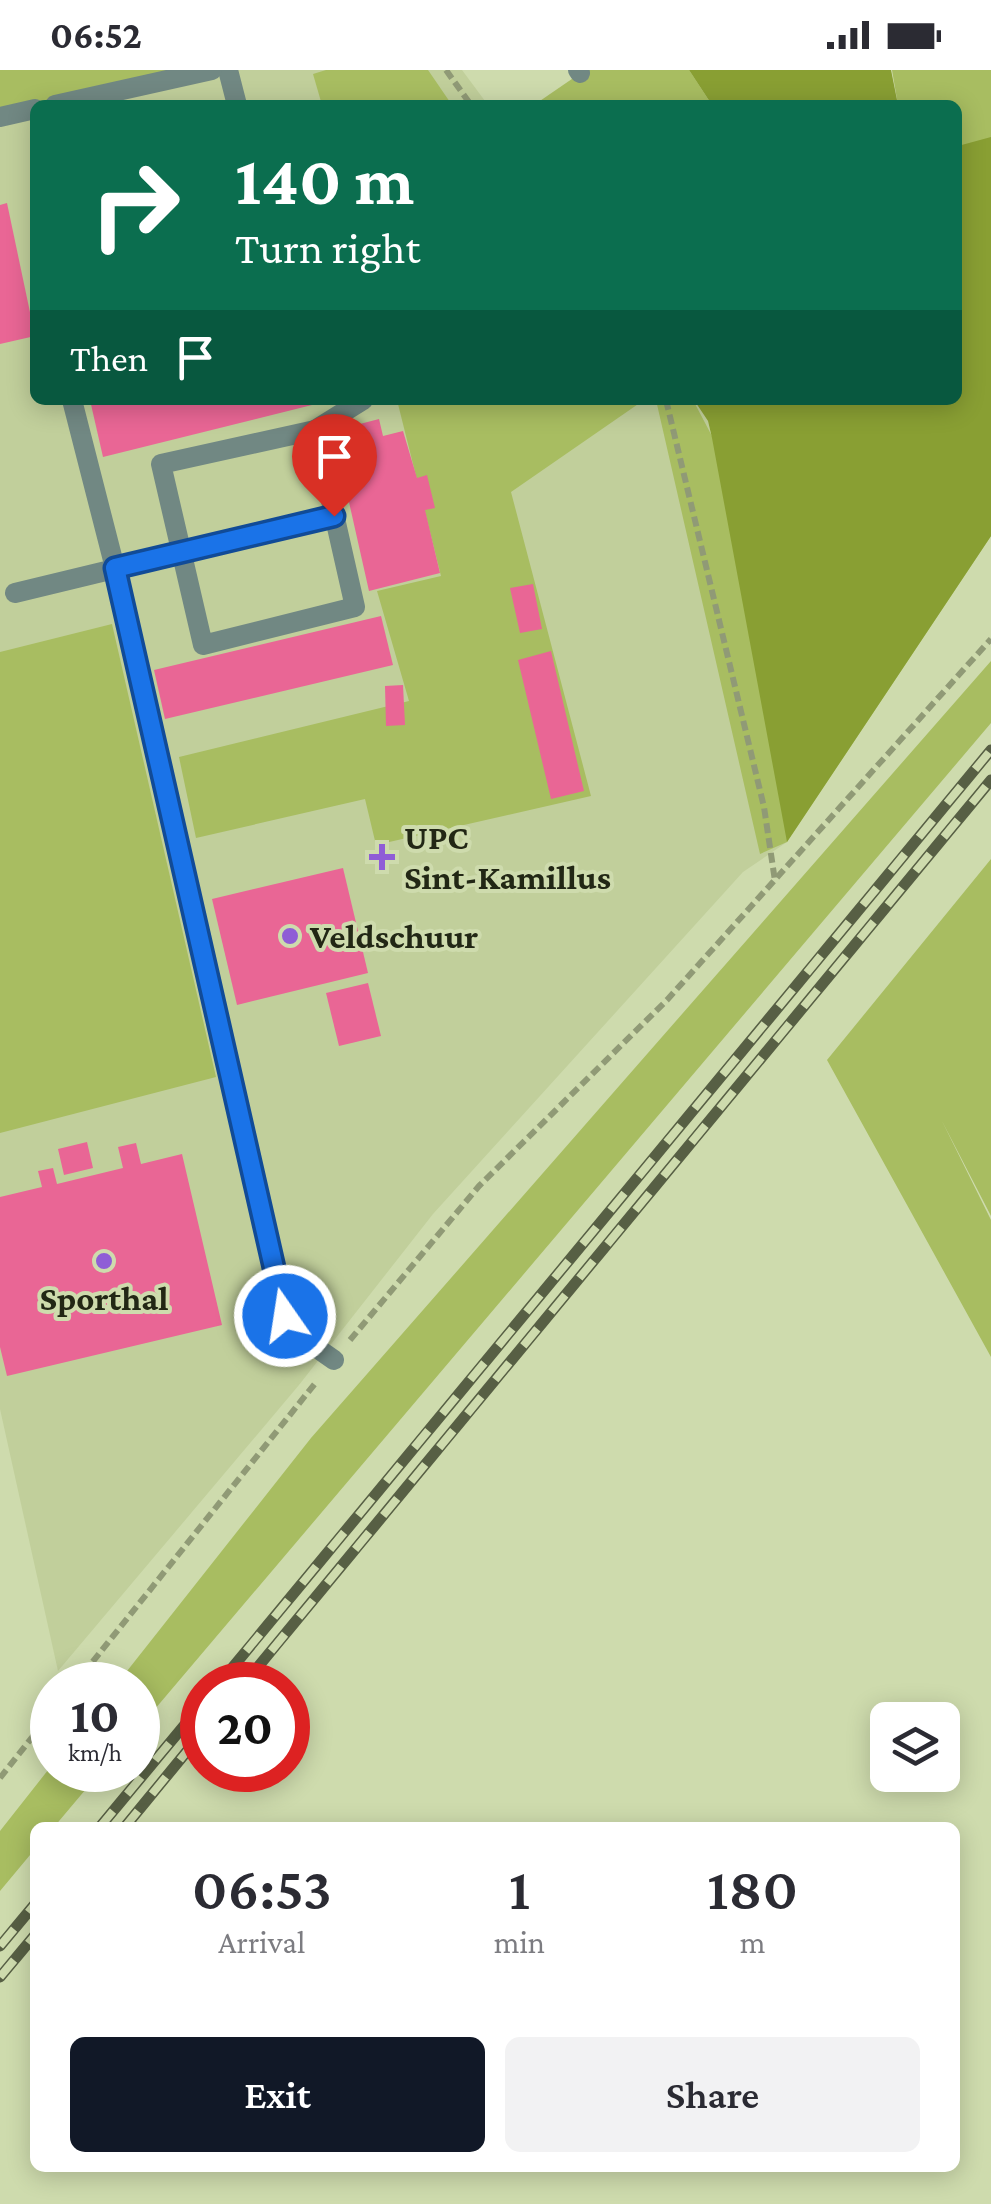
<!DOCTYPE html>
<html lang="en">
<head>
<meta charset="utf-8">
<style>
  :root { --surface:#fff; --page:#f2f2f3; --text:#2b2b33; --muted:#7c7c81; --accent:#111827 }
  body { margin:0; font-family:"Crimson Pro",serif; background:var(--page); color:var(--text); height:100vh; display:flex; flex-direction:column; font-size:38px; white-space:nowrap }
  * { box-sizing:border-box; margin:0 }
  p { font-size:32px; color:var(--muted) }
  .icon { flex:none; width:55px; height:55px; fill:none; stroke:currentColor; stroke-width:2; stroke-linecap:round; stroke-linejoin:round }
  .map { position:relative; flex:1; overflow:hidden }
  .drawer { position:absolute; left:30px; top:1752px; width:930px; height:350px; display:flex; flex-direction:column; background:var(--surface); border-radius:15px; box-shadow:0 5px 25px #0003 }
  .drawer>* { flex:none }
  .hud { position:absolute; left:30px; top:30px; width:932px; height:305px; border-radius:15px; box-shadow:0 5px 25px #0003; background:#0b6e4f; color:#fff; overflow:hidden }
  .tools { position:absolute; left:870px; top:1632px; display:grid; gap:20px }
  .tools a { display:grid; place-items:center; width:90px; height:90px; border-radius:15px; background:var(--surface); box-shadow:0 5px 25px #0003; font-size:50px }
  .speed { position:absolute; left:30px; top:1592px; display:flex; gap:20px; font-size:50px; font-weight:700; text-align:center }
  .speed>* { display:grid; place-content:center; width:130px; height:130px; border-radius:50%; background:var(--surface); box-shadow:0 5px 25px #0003; line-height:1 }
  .speed small { font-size:25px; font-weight:400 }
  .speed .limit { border:15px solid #d22; background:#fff; color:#111 }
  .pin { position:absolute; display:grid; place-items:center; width:85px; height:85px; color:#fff; margin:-102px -42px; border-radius:50% 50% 50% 0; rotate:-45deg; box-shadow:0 0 10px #0007 }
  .pin .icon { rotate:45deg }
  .me { position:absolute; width:110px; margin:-55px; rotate:347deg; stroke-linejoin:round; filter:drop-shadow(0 0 8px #0008) }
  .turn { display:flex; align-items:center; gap:35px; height:210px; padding:0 40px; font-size:45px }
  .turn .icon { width:130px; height:130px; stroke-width:2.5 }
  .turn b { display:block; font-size:70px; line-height:85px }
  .then { display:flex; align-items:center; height:95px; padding:0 40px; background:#0003; gap:20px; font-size:38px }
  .eta { display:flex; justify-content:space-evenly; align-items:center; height:170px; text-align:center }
  .eta b { font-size:60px; font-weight:600; line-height:70px }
  .button { display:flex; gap:20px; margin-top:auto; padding:20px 40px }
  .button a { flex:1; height:115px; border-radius:15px; background:var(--accent); color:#fff; font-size:40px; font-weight:600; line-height:115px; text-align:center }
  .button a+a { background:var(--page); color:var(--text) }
  .status { display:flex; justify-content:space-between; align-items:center; height:70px; padding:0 50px; background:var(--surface); direction:ltr }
  .status svg { height:28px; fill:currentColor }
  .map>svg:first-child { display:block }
  .built { fill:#c1cf9b }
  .green { fill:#a8bd61 }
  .forest { fill:#899f33 }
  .building { fill:#e96695 }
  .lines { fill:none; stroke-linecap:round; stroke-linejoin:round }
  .path { stroke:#909a76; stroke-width:6; stroke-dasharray:10 5; stroke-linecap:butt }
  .lane { stroke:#718883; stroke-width:20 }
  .rail-casing { stroke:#575f44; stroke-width:11 }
  .rail { stroke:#cedbad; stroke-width:8; stroke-dasharray:22; stroke-linecap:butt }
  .route-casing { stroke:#114b97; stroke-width:25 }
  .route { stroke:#1a73e8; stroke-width:18 }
  .poi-dot { fill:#8f5dd6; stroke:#cedbad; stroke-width:4 }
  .labels { text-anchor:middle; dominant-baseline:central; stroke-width:8; stroke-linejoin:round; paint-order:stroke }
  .poi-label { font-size:35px; font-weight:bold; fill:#222715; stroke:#cedbad; text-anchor:start }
</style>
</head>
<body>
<div class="status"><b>06:52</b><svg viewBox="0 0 49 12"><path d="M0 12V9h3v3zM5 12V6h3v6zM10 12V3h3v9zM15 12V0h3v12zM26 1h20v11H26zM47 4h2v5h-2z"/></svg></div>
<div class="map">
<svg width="991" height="2134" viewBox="0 0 991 2134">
  <rect width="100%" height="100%" fill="#cedbad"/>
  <path class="built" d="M174,0H462L488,35H35V330H694L708,351L712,368L787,772L743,802L433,1144L299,1315L58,1601L0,1339V39Z"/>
  <g class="green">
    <path d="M0,0H193L0,44Z"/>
    <path d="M326,0H428L452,35H322L313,4Z"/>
    <path d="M585,0H689L712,35H534Z"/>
    <path d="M892,0H991V466L787,772L760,784L656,330H693L713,368L958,330V35H898Z"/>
    <path d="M397,330H644L511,422L591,726L376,775L365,729L196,768L179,687L409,631L377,521L441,506Z"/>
    <path d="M112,554L216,1007L0,1063V582Z"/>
    <path d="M991,591V653L138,1659V1615H116L311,1368Z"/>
    <path d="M991,789V1146L942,1051L991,1150V1287L827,990Z"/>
    <path d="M52,1695V1700H102L54,1757L35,1758V1779L0,1821V1761Z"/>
  </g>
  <g class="forest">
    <path d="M689,0H891L898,35H712Z"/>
    <path d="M991,67V466L787,772L712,368L708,351L694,330H958V76Z"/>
  </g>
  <g class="building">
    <path d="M7,133L35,266L0,274V135Z"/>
    <path d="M90,330H324V332L103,387Z"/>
    <path d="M379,349L383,366L403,361L417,408L427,405L435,438L425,440L440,503L369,521L333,361Z"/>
    <path d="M533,514L542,559L520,563L510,518Z"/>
    <path d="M381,546L393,595L165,649L154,600Z"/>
    <path d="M551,581L584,721L551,729L518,590Z"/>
    <path d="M403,615L405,655L386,656L385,616Z"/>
    <path d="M343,798L368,903L237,935L212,829Z"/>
    <path d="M368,913L381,966L339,976L326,923Z"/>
    <path d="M87,1072L93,1098L64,1105L58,1079Z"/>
    <path d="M136,1073L141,1094L182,1084L222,1255L7,1306L0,1277V1127L42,1117L38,1101L53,1098L57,1114L123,1098L118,1077Z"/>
  </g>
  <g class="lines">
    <g class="path">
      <path d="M446,0L471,35"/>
      <path d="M666,330L764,737L775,811"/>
      <path d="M350,1270L479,1116L667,930L991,569"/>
      <path d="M74,1615L317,1311"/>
      <path d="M0,1708L52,1642"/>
    </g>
    <g class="lane">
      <path d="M228,0L237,35"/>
      <path d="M578,0L580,3"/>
      <path d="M55,35L212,0"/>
      <path d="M0,47L35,39"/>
      <path d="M72,330L115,498L285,1246L304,1269L334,1290"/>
      <path d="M315,360L355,537L203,575L161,394Z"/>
      <path d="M315,360L363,330"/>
      <path d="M15,523L334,446"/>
    </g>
    <defs>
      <g id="rail">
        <path d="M218,1615L991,680"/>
        <path d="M243,1615L991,710"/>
        <path d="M99,1758L202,1634"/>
        <path d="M124,1758L202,1663"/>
        <path d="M0,1876L35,1834"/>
        <path d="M0,1907L35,1865"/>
      </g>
    </defs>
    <use href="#rail" class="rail-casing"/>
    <use href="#rail" class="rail"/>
  </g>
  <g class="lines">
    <defs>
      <path id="route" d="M285,1246L115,498L334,446"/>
    </defs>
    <use href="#route" class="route-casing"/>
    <use href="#route" class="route"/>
  </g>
  <g class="poi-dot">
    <path d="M377 772h10v10h10v10h-10v10h-10v-10h-10v-10h10z"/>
    <circle cx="290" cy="866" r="10"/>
    <circle cx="104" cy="1191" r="10"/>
  </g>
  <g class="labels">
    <g class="poi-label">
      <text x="404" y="767">UPC<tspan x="404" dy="40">Sint-Kamillus</tspan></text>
      <text x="310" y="866">Veldschuur</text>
      <text x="104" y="1228" text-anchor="middle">Sporthal</text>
    </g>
  </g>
</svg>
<div class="tools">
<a><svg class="icon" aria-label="layers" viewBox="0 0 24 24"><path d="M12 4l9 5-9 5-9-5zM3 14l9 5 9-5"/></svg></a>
</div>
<div class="speed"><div>10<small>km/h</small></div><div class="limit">20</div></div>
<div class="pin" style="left:334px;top:446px;background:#d93025"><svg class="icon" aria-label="arrive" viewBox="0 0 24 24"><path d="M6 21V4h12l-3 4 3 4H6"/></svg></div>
<svg class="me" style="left:285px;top:1246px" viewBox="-20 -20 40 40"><circle r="17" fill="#1a73e8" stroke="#fff" stroke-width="3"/><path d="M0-11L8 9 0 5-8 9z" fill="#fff"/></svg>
<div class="hud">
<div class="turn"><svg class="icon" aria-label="right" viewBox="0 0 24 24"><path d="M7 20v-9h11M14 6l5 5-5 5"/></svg><div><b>140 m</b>Turn right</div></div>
<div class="then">Then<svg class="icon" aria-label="arrive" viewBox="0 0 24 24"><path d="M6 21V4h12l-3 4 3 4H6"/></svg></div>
</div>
<section class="drawer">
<div class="eta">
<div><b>06:53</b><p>Arrival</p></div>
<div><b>1</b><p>min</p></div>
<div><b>180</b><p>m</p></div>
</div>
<div class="button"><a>Exit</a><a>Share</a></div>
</section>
</div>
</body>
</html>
